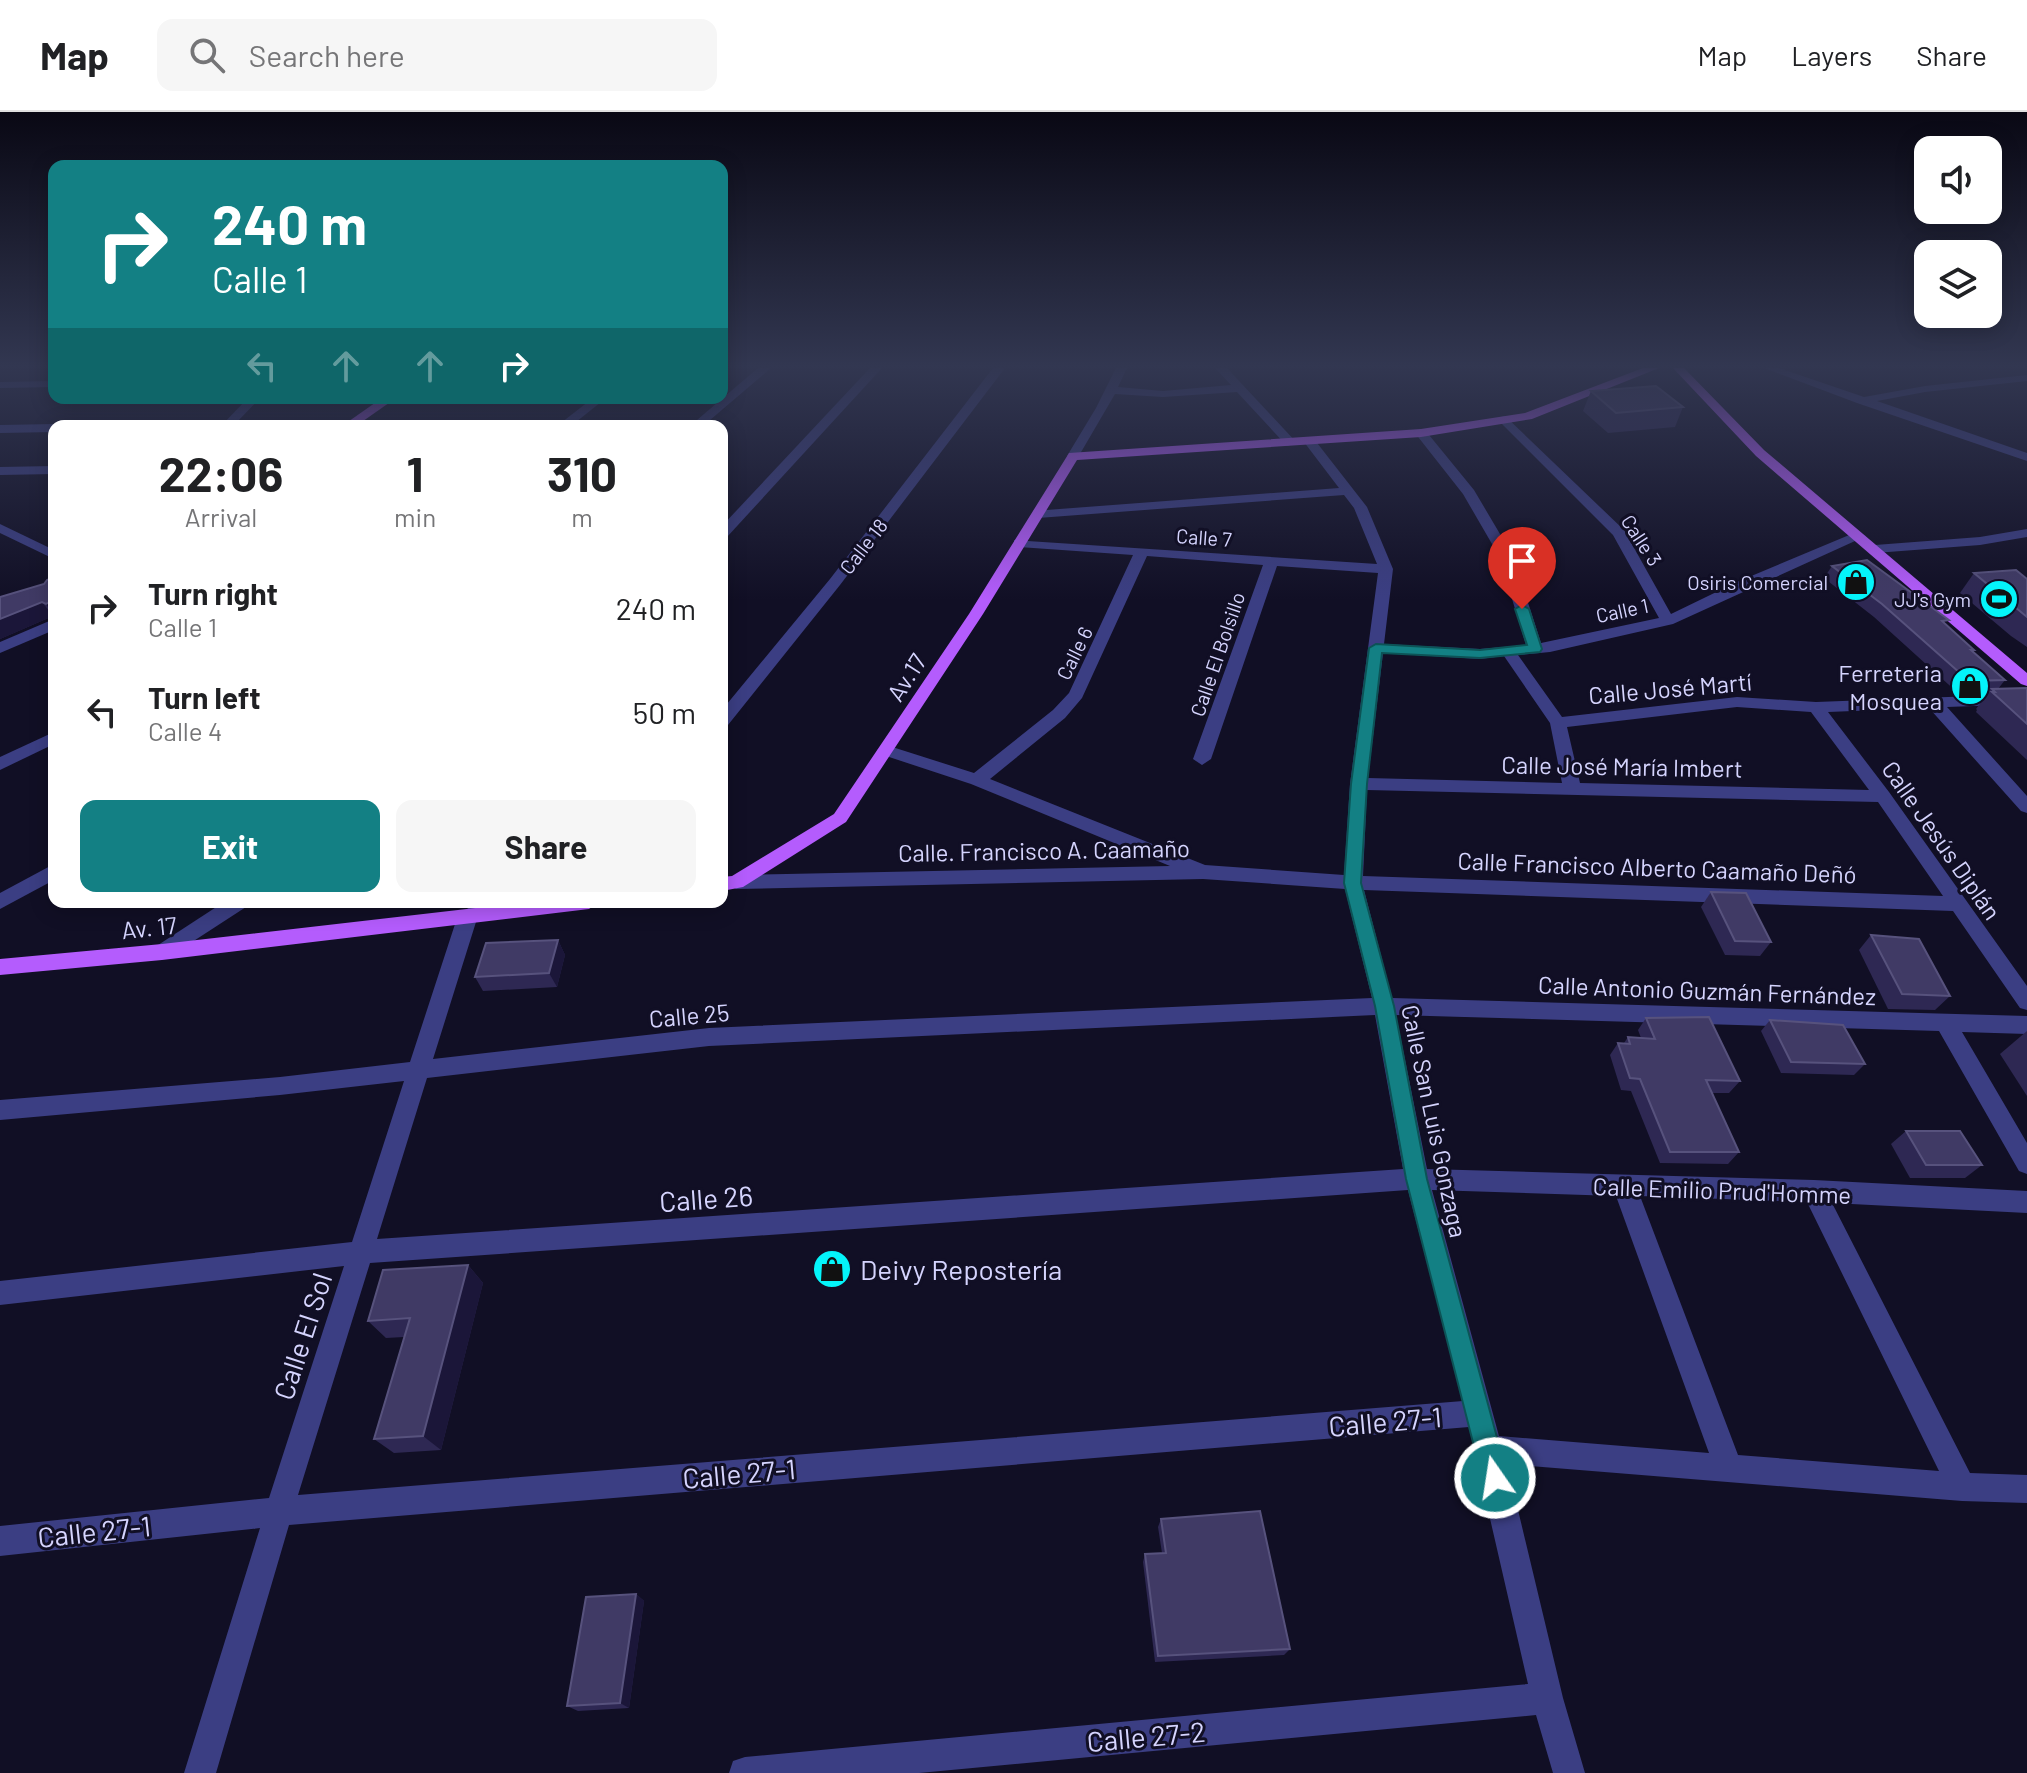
<!DOCTYPE html>
<html lang="en">
<head>
<meta charset="utf-8">
<style>
  :root { --surface:#fff; --page:#f6f6f6; --text:#202124; --muted:#757577; --line:#e0e0e0; --accent:#138084 }
  body { margin:0; font-family:Barlow,sans-serif; background:var(--page); color:var(--text); height:100vh; display:flex; flex-direction:column; font-size:30px; white-space:nowrap }
  * { box-sizing:border-box; margin:0 }
  p { font-size:26px; color:var(--muted) }
  .icon { flex:none; width:44px; height:44px; fill:none; stroke:currentColor; stroke-width:2; stroke-linecap:round; stroke-linejoin:round }
  .map { position:relative; flex:1; overflow:hidden }
  .panel { position:absolute; left:48px; top:308px; width:680px; height:488px; display:flex; flex-direction:column; background:var(--surface); border-radius:16px; box-shadow:0 4px 20px #0003 }
  .panel>* { flex:none }
  .banner { position:absolute; left:48px; top:48px; width:680px; height:244px; border-radius:16px; box-shadow:0 4px 20px #0003; background:#138084; color:#fff; overflow:hidden }
  .controls { position:absolute; left:1914px; top:24px; display:grid; gap:16px }
  .controls a { display:grid; place-items:center; width:88px; height:88px; border-radius:16px; background:var(--surface); box-shadow:0 4px 20px #0003; font-size:40px }
  .pin { position:absolute; display:grid; place-items:center; width:68px; height:68px; color:#fff; margin:-82px -34px; border-radius:50% 50% 50% 0; rotate:-45deg; box-shadow:0 0 8px #0007 }
  .pin .icon { rotate:45deg }
  .me { position:absolute; width:88px; margin:-44px; rotate:347deg; stroke-linejoin:round; filter:drop-shadow(0 0 6px #0008) }
  .turn { display:flex; align-items:center; gap:28px; height:168px; padding:0 32px; font-size:36px }
  .turn .icon { width:104px; height:104px; stroke-width:2.5 }
  .turn b { display:block; font-size:56px; line-height:68px }
  .lanes { display:flex; align-items:center; height:76px; padding:0 32px; background:#0003; justify-content:center; gap:40px; direction:ltr }
  .lanes .off { opacity:.35 }
  .eta { display:flex; justify-content:space-evenly; align-items:center; height:136px; text-align:center }
  .eta b { font-size:48px; font-weight:700; line-height:56px }
  .primary-button { display:flex; gap:16px; margin-top:auto; padding:16px 32px }
  .primary-button a { flex:1; height:92px; border-radius:16px; background:var(--accent); color:#fff; font-size:32px; font-weight:700; line-height:92px; text-align:center }
  .primary-button a+a { background:var(--page); color:var(--text) }
  ul { padding:0; list-style:none }
  li { display:flex; align-items:center; gap:24px; height:104px; padding:0 32px }
  li div { flex:1 }
  li b { display:block; font-size:30px }
  li em { font-style:normal }
  header { display:flex; align-items:center; gap:48px; box-sizing:border-box; height:112px; padding:0 40px; background:var(--surface); border-bottom:2px solid var(--line) }
  header strong { font-size:38px }
  nav { display:flex; gap:44px; margin-inline-start:auto; font-size:28px }
  .search { width:560px; height:72px; background:var(--page); display:flex; align-items:center; gap:20px; box-sizing:border-box; padding:0 28px; border-radius:16px; color:var(--muted); font-size:30px }
  .map>svg:first-child { display:block }
  .lines { fill:none; stroke-linecap:round; stroke-linejoin:round }
  .minor { fill:#3b3e83; fill-rule:evenodd }
  .major { fill:#b45cfd; fill-rule:evenodd }
  .wall { fill:#2e2853 }
  .shaded-wall { fill:#1b1639 }
  .building { fill:#403a65; stroke:#57527d; stroke-width:2 }
  .route { fill:#138084; stroke:#0c5356; stroke-width:2 }
  .labels { text-anchor:middle; dominant-baseline:central; stroke-width:6; stroke-linejoin:round; paint-order:stroke }
  .far-street-label { font-size:20px; fill:#d5d4fe; stroke:#110f25 }
  .far-poi-label { font-size:20px; fill:#d5d4fe; stroke:#110f25; text-anchor:end }
  .poi-label { font-size:24px; fill:#d5d4fe; stroke:#110f25; text-anchor:end }
  .street-label { font-size:24px; fill:#d5d4fe; stroke:#110f25 }
  .near-street-label { font-size:28px; fill:#d5d4fe; stroke:#110f25 }
  .near-poi-label { font-size:28px; fill:#d5d4fe; stroke:#110f25; text-anchor:start }
</style>
</head>
<body>
<header>
<strong>Map</strong>
<div class="search"><svg class="icon" aria-label="search" viewBox="0 0 24 24"><circle cx="10" cy="10" r="6"/><path d="M15 15l6 6"/></svg>Search here</div>
<nav><a>Map</a><a>Layers</a><a>Share</a></nav>
</header>
<div class="map">
<svg width="2027" height="1661" viewBox="0 0 2027 1661">
  <rect width="100%" height="100%" fill="#110f25"/>
  <g class="lines">
    <g class="minor">
      <path d="M758,256H771L703,314H690Z"/>
      <path d="M870,256H882L727,425L722,426V414Z"/>
      <path d="M993,256H1005L840,473L728,613L722,614V598L830,467Z"/>
      <path d="M1116,256H1127L1118,275L1163,279L1231,273L1215,256H1227L1297,331L1287,334L1237,280L1163,285L1115,282L1077,347H1069L1067,344L1096,296Z"/>
      <path d="M1764,256H1779L1864,285L1925,274L2027,263V269L1925,280L1877,289L2027,341V349L1857,291Z"/>
      <path d="M54,269V275L0,276V270Z"/>
      <path d="M248,286H260L237,310L350,308L356,312L221,314Z"/>
      <path d="M593,286H606L571,314H557Z"/>
      <path d="M1505,304L1624,418L1671,502L1737,470L1854,421L1866,424L1673,512L1550,540L1518,543L1562,605L1737,585L1816,590L2027,582V592L1947,595L2027,684V701L2021,699L1929,596L1828,600L1889,680L2027,874V898L2020,896L1953,799L1364,778L1392,886L2027,904V922L1962,920L2027,1031V1062L2019,1059L1939,919L1396,903L1427,1057L1814,1068L2027,1079V1101L1832,1091L1970,1361L2027,1363V1391L1962,1389L1507,1352L1563,1586L1585,1661H1553L1536,1603L919,1661H729L733,1649L745,1645L1528,1572L1469,1315L289,1413L216,1661H184L260,1416L0,1444V1414L269,1386L344,1154L0,1193V1169L352,1130L404,969L280,983L0,1008V988L280,965L410,950L457,806L475,790H499L476,810L433,947L709,916L1372,886L1345,777L1203,767L736,777L726,770L736,763L1170,754L971,672L880,642L877,638L886,633L974,661L1053,598L1069,581L1133,443L1019,435L1014,434V428L1377,452L1354,396L1344,383L1038,406L1033,405V399L1339,376L1304,330L1314,327L1367,395L1393,457L1384,532L1480,537L1526,533L1499,444L1463,382L1415,321L1421,317L1425,318L1474,378L1513,444L1541,531L1659,506L1613,423L1501,311V305ZM1147,444L1263,453L1193,647L1202,653L1211,647L1277,454L1378,461L1350,672L1344,763L1205,753L990,667L1065,606L1082,586ZM1383,541L1480,547L1504,544L1550,611L1562,671L1368,666ZM1737,595L1811,600L1869,678L1580,671L1567,615ZM1367,678L1878,690L1943,784L1363,764ZM1375,903L1403,1057L377,1127L427,966L709,934ZM1408,1078L1463,1289L298,1383L370,1151ZM1432,1078L1616,1084L1709,1341L1499,1324ZM1640,1084L1807,1090L1939,1359L1738,1343Z"/>
      <path d="M0,313L54,312L59,314H54V320L0,321Z"/>
      <path d="M54,354V362L0,363V355Z"/>
      <path d="M0,412L54,438V447L0,421Z"/>
      <path d="M2027,417V425L1980,433L1875,441L1868,437L1875,433L1980,425Z"/>
      <path d="M54,507V518L0,541V530Z"/>
      <path d="M54,620V632L0,658V645Z"/>
      <path d="M54,752V768L0,797V781Z"/>
      <path d="M224,790H249L246,795L169,845H155L152,840L155,835Z"/>
    </g>
    <g class="major">
      <path d="M1643,256H1659L1532,307L1421,325L1077,348L983,502L846,710L743,775L722,779V765L732,764L834,702L969,502L1069,341L1421,317L1525,301Z"/>
      <path d="M1673,256H1684L1764,338L2027,561V574L2021,572L1756,344Z"/>
      <path d="M382,286H396L356,314H342Z"/>
      <path d="M528,790H599L589,797L162,848L0,863V847L162,832Z"/>
    </g>
  </g>
  <g class="wall">
    <path d="M1591,279L1683,295L1675,315L1608,321L1583,299Z"/>
    <path d="M1832,454L1946,512L1974,538L1973,540L2005,568L1998,577L2027,576V648L1976,600L1977,598L1976,597L1989,580L1959,582L1874,505L1824,466Z"/>
    <path d="M1974,461L2027,467V535L2011,524L1960,481Z"/>
    <path d="M54,465V505L53,504L0,527V485L44,472Z"/>
    <path d="M1711,780L1771,830L1760,844L1725,843L1701,795Z"/>
    <path d="M1871,823L1950,884L1935,898L1888,897L1859,838Z"/>
    <path d="M558,828L565,843L557,875L483,879L475,865Z"/>
    <path d="M1646,906L1740,969L1729,981H1712L1739,1040L1728,1052L1660,1051L1631,979L1621,978L1610,943L1618,931H1624L1628,925L1641,926L1638,918Z"/>
    <path d="M1770,908L1865,952L1854,963L1781,961L1761,919Z"/>
    <path d="M2027,919V984L2000,942Z"/>
    <path d="M1906,1019L1982,1053L1965,1066H1910L1891,1032Z"/>
    <path d="M468,1153L483,1171L441,1338L394,1341L374,1327L404,1225L386,1226L368,1209Z"/>
    <path d="M1161,1407L1290,1537L1284,1543L1155,1550L1143,1450L1145,1442L1162,1441L1158,1415Z"/>
    <path d="M636,1482L644,1489L629,1596L578,1599L567,1594Z"/>
  </g>
  <g class="shaded-wall">
    <path d="M54,488V503L46,492Z"/>
    <path d="M42,490L53,504L0,527V507Z"/>
    <path d="M558,828L565,843L557,875L549,861Z"/>
    <path d="M468,1153L483,1171L441,1338L423,1324Z"/>
    <path d="M636,1482L644,1489L629,1596L620,1591Z"/>
  </g>
  <g class="building">
    <path d="M1656,274L1683,295L1616,301L1591,279Z"/>
    <path d="M1867,448L1949,508L1942,509L1974,538H1971L2005,568L1969,569L1882,492L1832,454Z"/>
    <path d="M2016,458L2027,467V505L1974,461Z"/>
    <path d="M54,465V488L46,492L42,490L0,507V485L44,472L47,468Z"/>
    <path d="M2027,576V612L1992,580H1995L1992,577Z"/>
    <path d="M1711,780L1746,781L1771,830L1735,829Z"/>
    <path d="M1871,823L1919,827L1950,884L1902,882Z"/>
    <path d="M558,828L549,861L475,865L486,831Z"/>
    <path d="M1709,905L1740,969L1706,968L1739,1040H1670L1640,967L1630,966L1618,931L1630,932L1628,925L1655,927L1646,906Z"/>
    <path d="M1770,908L1843,913L1865,952L1791,950Z"/>
    <path d="M1906,1019H1960L1982,1053H1926Z"/>
    <path d="M468,1153L423,1324L374,1327L410,1206L368,1209L383,1158Z"/>
    <path d="M1260,1399L1290,1537L1158,1544L1145,1442L1166,1441L1161,1407Z"/>
    <path d="M636,1482L620,1591L567,1594L586,1485Z"/>
  </g>
  <linearGradient id="sky" x2="0" y2="1"><stop stop-color="#090814"/><stop offset="0.52" stop-color="#323751"/><stop offset="1" stop-color="#323751" stop-opacity="0"/></linearGradient>
  <rect width="2027" height="488" fill="url(#sky)"/>
  <path class="route" d="M1522,493L1529,497L1542,537L1540,540L1480,546L1382,541L1367,672L1361,771L1394,894L1427,1067L1508,1366L1504,1375L1495,1379L1486,1375L1482,1366L1406,1067L1375,894L1344,771L1351,672L1369,536L1376,532L1480,538L1527,533L1515,497Z"/>
  <defs>
    <symbol id="shop-disc" viewBox="-11 -11 22 22"><circle r="9.5" fill="#04f4fa" stroke="#110f25"/><path d="M-5-2.5h2.3a2.7 3.5 0 0 1 5.4 0H5L5.5 6h-11ZM-1.5-2.5h3a1.5 2.3 0 0 0-3 0Z" fill="#111"/></symbol>
    <symbol id="stadium-disc" viewBox="-11 -11 22 22"><circle r="9.5" fill="#04f4fa" stroke="#110f25"/><path d="M0-5a6.5 5 0 1 0 0 10a6.5 5 0 1 0 0-10ZM-3.5-1.8h7v3.6h-7Z" fill="#111"/></symbol>
  </defs>
  <g fill-rule="evenodd">
    <use href="#shop-disc" x="1834" y="448" width="44" height="44"/>
    <use href="#stadium-disc" x="1977" y="465" width="44" height="44"/>
    <use href="#shop-disc" x="1948" y="552" width="44" height="44"/>
    <use href="#shop-disc" x="810" y="1135" width="44" height="44"/>
  </g>
  <g class="labels">
    <g class="far-street-label">
      <text transform="translate(1204 425) rotate(4)">Calle 7</text>
      <text transform="translate(1642 428) rotate(57)">Calle 3</text>
      <text transform="translate(863 434) rotate(-52)">Calle 18</text>
      <text transform="translate(1622 498) rotate(-12)">Calle 1</text>
      <text transform="translate(1074 541) rotate(-64)">Calle 6</text>
      <text transform="translate(1217 542) rotate(-71)">Calle El Bolsillo</text>
    </g>
    <g class="far-poi-label">
      <text x="1828" y="470">Osiris Comercial</text>
      <text x="1971" y="487">JJ's Gym</text>
    </g>
    <g class="poi-label">
      <text x="1942" y="560">Ferreteria<tspan x="1942" dy="28">Mosquea</tspan></text>
    </g>
    <g class="street-label">
      <text transform="translate(906 565) rotate(-57)">Av.17</text>
      <text transform="translate(1670 576) rotate(-5)">Calle José Martí</text>
      <text transform="translate(1622 654) rotate(1)">Calle José María Imbert</text>
      <text transform="translate(1942 728) rotate(55)">Calle Jesús Diplán</text>
      <text transform="translate(1044 738) rotate(-1)">Calle. Francisco A. Caamaño</text>
      <text transform="translate(1657 755) rotate(2)">Calle Francisco Alberto Caamaño Deñó</text>
      <text transform="translate(149 815) rotate(-6)">Av. 17</text>
      <text transform="translate(1707 878) rotate(2)">Calle Antonio Guzmán Fernández</text>
      <text transform="translate(689 903) rotate(-5)">Calle 25</text>
      <text transform="translate(1435 1009) rotate(78)">Calle San Luis Gonzaga</text>
      <text transform="translate(1722 1078) rotate(2)">Calle Emilio Prud'Homme</text>
    </g>
    <g class="near-street-label">
      <text transform="translate(706 1086) rotate(-4)">Calle 26</text>
      <text transform="translate(302 1224) rotate(-72)">Calle El Sol</text>
      <text transform="translate(1385 1309) rotate(-5)">Calle 27-1</text>
      <text transform="translate(739 1361) rotate(-5)">Calle 27-1</text>
      <text transform="translate(94 1419) rotate(-6)">Calle 27-1</text>
      <text transform="translate(1146 1624) rotate(-5)">Calle 27-2</text>
    </g>
    <g class="near-poi-label">
      <text x="860" y="1157">Deivy Repostería</text>
    </g>
  </g>
</svg>
<div class="controls">
<a><svg class="icon" aria-label="sound" viewBox="0 0 24 24"><path d="M4 9h4l5-4v14l-5-4H4zM17 9q2 3 0 6"/></svg></a>
<a><svg class="icon" aria-label="layers" viewBox="0 0 24 24"><path d="M12 4l9 5-9 5-9-5zM3 14l9 5 9-5"/></svg></a>
</div>
<div class="pin" style="left:1522px;top:497px;background:#d93025"><svg class="icon" aria-label="arrive" viewBox="0 0 24 24"><path d="M6 21V4h12l-3 4 3 4H6"/></svg></div>
<svg class="me" style="left:1495px;top:1366px" viewBox="-20 -20 40 40"><circle r="17" fill="#138084" stroke="#fff" stroke-width="3"/><path d="M0-11L8 9 0 5-8 9z" fill="#fff"/></svg>
<div class="banner">
<div class="turn"><svg class="icon" aria-label="right" viewBox="0 0 24 24"><path d="M7 20v-9h11M14 6l5 5-5 5"/></svg><div><b>240 m</b>Calle 1</div></div>
<div class="lanes"><svg class="icon off" aria-label="left" viewBox="0 0 24 24"><path d="M17 20v-9H6M10 6l-5 5 5 5"/></svg><svg class="icon off" aria-label="ahead" viewBox="0 0 24 24"><path d="M12 20V5M6 11l6-6 6 6"/></svg><svg class="icon off" aria-label="ahead" viewBox="0 0 24 24"><path d="M12 20V5M6 11l6-6 6 6"/></svg><svg class="icon" aria-label="right" viewBox="0 0 24 24"><path d="M7 20v-9h11M14 6l5 5-5 5"/></svg></div>
</div>
<section class="panel">
<div class="eta">
<div><b>22:06</b><p>Arrival</p></div>
<div><b>1</b><p>min</p></div>
<div><b>310</b><p>m</p></div>
</div>
<ul>
<li><svg class="icon" aria-label="right" viewBox="0 0 24 24"><path d="M7 20v-9h11M14 6l5 5-5 5"/></svg><div><b>Turn right</b><p>Calle 1</p></div><em>240 m</em></li>
<li><svg class="icon" aria-label="left" viewBox="0 0 24 24"><path d="M17 20v-9H6M10 6l-5 5 5 5"/></svg><div><b>Turn left</b><p>Calle 4</p></div><em>50 m</em></li>
</ul>
<div class="primary-button"><a>Exit</a><a>Share</a></div>
</section>
</div>
</body>
</html>
